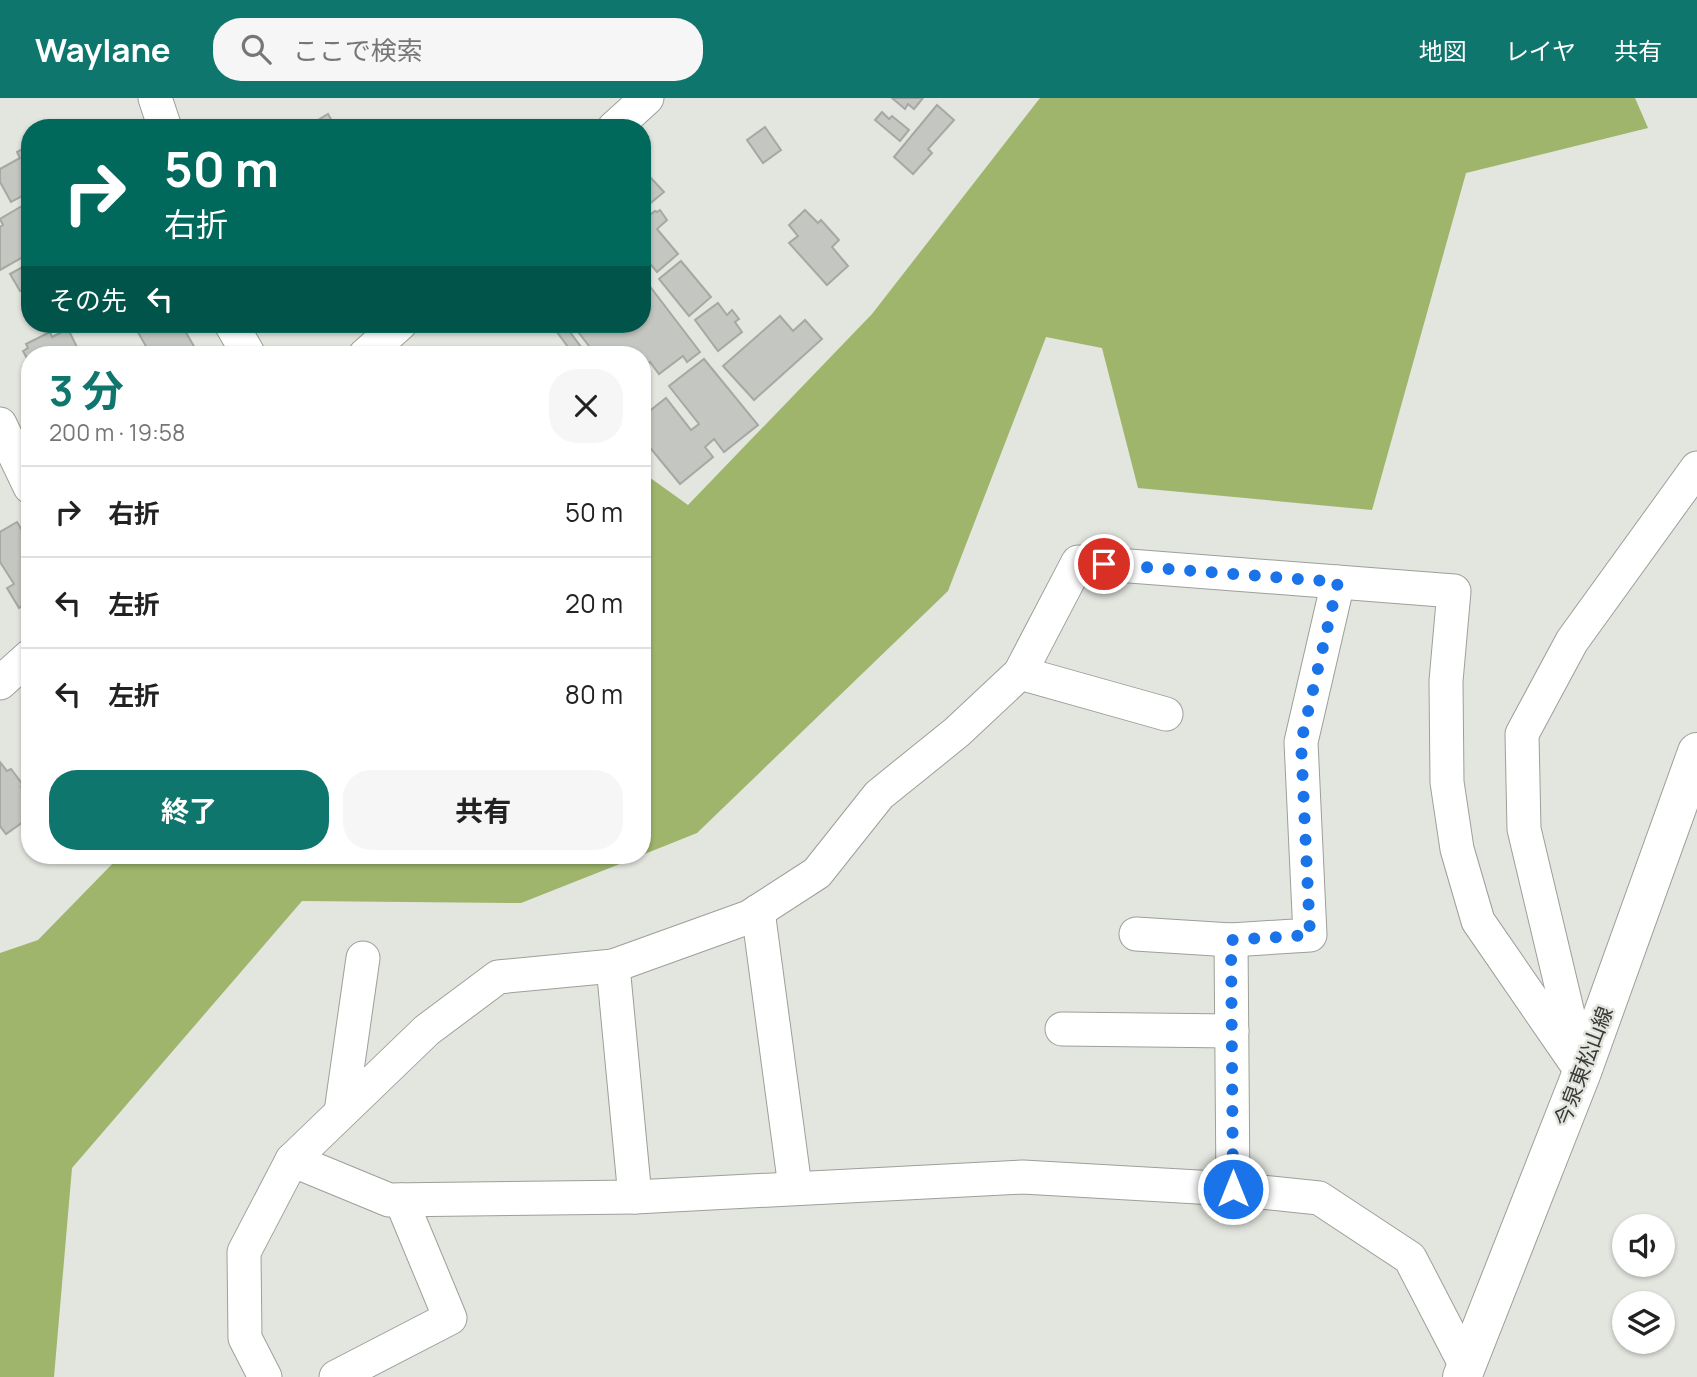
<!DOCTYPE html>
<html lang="ja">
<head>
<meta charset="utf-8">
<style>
  :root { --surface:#fff; --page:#f6f6f6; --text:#222; --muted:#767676; --line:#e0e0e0; --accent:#0f766e }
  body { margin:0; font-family:Manrope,"Noto Sans JP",sans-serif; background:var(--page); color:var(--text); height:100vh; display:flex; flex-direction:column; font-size:26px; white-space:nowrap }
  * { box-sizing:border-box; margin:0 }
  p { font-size:23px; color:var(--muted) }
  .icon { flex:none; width:38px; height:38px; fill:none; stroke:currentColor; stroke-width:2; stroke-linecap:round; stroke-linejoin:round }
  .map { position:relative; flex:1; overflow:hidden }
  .sheet { position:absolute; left:21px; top:248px; width:630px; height:518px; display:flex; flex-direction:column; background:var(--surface); border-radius:28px; box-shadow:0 2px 5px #0004 }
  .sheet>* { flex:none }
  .guide { position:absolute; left:21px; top:21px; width:630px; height:214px; border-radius:28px; box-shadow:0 2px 5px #0004; background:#00695c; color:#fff; overflow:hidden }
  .controls { position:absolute; left:1612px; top:1116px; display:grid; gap:14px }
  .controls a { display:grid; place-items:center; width:63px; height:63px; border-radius:50%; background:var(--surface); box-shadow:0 2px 5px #0004; font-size:35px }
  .pin { position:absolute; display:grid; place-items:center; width:60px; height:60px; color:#fff; margin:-30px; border:4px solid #fff; border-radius:50%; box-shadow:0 2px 7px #0007 }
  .me { position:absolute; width:77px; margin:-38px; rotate:0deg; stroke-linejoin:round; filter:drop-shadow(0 0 5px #0008) }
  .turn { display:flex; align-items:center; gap:24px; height:147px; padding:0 28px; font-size:32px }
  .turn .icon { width:91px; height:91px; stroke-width:2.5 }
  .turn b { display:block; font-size:49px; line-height:60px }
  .then { display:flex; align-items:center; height:66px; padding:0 28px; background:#0003; gap:14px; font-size:26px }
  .round { display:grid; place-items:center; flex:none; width:74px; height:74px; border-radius:28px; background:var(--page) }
  .overview { display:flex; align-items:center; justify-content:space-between; height:119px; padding:0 28px }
  h1 { font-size:42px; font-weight:700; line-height:52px; color:var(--accent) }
  .cta { display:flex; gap:14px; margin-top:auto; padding:14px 28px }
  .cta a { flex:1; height:80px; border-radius:28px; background:var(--accent); color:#fff; font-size:28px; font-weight:700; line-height:80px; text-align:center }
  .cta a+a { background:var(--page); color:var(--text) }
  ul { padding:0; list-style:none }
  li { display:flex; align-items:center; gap:21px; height:91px; padding:0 28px; border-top:2px solid var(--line) }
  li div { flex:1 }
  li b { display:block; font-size:26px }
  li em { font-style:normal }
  header { display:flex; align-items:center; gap:42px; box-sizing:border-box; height:98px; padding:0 35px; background:var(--accent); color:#fff }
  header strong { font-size:33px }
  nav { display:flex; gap:38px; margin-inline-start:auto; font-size:24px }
  .search { width:490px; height:63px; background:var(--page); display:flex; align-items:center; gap:18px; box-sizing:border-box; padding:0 24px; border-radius:28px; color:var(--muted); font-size:26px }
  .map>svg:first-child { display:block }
  .forest { fill:#9eb56b }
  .building { fill:#c4c6c1; stroke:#a6a8a3; stroke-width:2 }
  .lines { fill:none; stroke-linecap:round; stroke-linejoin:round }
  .minor-casing { stroke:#9d9f9a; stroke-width:35 }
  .major-casing { stroke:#9d9f9a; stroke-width:40 }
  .minor { stroke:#fff; stroke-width:33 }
  .major { stroke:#fff; stroke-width:38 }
  .route { stroke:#1a73e8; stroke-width:12; stroke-dasharray:0 21.6 }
  .labels { text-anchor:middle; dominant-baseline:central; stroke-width:5; stroke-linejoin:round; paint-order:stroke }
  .street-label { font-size:21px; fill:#393937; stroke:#e3e5df }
</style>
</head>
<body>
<header>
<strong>Waylane</strong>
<div class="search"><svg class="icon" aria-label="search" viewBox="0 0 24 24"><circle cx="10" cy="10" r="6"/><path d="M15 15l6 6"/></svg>ここで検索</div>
<nav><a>地図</a><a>レイヤ</a><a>共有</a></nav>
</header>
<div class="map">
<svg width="1697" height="1279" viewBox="0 0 1697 1279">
  <rect width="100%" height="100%" fill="#e3e5df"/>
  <g class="forest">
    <path d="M1040,0H1635L1648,30L1466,75L1372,412L1138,390L1102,250L1046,239L948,493L697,735L642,757V374L688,407L872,216Z"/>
    <path d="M120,758H640L521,805L302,803L72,1070L54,1279H0V855L38,842Z"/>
  </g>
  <g class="building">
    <path d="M892,0H923L914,11L908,6L905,11Z"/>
    <path d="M937,7L954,22L928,51L932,55L913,76L894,59Z"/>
    <path d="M882,14L889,21L892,18L909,32L900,43L875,22Z"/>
    <path d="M328,16L336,30H305Z"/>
    <path d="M765,29L781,52L763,65L747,42Z"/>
    <path d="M30,47V94L11,104L0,84V71L20,60L17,54Z"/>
    <path d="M650,79L664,94L647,108L642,102V86Z"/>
    <path d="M27,105L30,109L28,136L30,155L0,172V129L3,127L0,121Z"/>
    <path d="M660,112L667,122L657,131L678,156L657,174L642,156V123L655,113L657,114Z"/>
    <path d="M805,112L818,125L821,122L839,142L832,149L848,168L827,187L789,145L798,138L789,127Z"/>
    <path d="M681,163L711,199L689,218L659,181Z"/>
    <path d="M30,165V203L24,191L20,193L10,176Z"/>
    <path d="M642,178L700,254L687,264L683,258L659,276L650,264L642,271V257H596L572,226H642Z"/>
    <path d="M718,205L727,217L732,212L739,221L735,224L742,234L718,253L695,222Z"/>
    <path d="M780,218L793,233L805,222L822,241L754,302L723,268Z"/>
    <path d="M140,226H181L195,250L191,253L193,257H151L135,229Z"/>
    <path d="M551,226H564L587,257H574Z"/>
    <path d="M68,231L79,253L70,257H30V266L23,253L28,250L26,246L50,234L52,239Z"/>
    <path d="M704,261L758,327L724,354L714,341L705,349L713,359L680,386L642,340V319L666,300L691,332L699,326L669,288Z"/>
    <path d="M17,424L30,445V517L23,507L19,510L7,490L14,486L0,464V434Z"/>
    <path d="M0,664L7,673L11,671L23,687L21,689L30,701V719L6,736L0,728Z"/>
  </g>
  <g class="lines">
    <defs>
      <g id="minor">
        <path d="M155,0L165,30"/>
        <path d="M614,30L647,0"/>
        <path d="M231,226L249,257"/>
        <path d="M365,257L400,226"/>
        <path d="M0,326L30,389"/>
        <path d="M1020,575L1166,616"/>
        <path d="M0,585L30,558"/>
        <path d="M758,813L795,1089"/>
        <path d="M1136,836L1231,842L1310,837L1301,644L1338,484"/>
        <path d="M1231,842L1233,1091"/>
        <path d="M613,868L635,1099"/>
        <path d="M1062,931L1232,933"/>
        <path d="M1578,958L1524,731L1522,636L1572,543L1697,370"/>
        <path d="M341,1014L363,860"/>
        <path d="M292,1062L389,1102L635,1099L1023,1079L1233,1091L1319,1100L1410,1160L1466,1268"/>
        <path d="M265,1279L245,1240L244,1154L292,1062L427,932L498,879L613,868L749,819L817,775L879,697L957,634L1020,575L1078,464L1454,493L1446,583L1447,684L1457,751L1478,823L1582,974"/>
        <path d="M336,1279L450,1220L401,1102"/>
      </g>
      <path id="major" d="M1462,1279L1582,974L1697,654"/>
    </defs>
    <use href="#minor" class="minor-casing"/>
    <use href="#major" class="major-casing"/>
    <use href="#minor" class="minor"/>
    <use href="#major" class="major"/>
  </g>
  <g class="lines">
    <path class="route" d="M1104,466L1338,484L1301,644L1310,837L1231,842L1233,1091"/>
  </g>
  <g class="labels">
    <g class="street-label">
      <text transform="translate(1583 968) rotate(-69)">今泉東松山線</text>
    </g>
  </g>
</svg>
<div class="controls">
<a><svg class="icon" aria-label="sound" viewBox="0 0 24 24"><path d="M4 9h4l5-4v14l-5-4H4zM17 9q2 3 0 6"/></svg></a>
<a><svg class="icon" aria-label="layers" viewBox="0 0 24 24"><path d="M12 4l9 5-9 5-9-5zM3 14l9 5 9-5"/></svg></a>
</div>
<div class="pin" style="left:1104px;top:466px;background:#d93025"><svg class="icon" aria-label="arrive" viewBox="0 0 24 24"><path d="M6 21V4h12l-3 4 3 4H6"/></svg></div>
<svg class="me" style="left:1233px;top:1091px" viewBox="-20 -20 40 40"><circle r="17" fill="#1a73e8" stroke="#fff" stroke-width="3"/><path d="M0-11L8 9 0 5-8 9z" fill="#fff"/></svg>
<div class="guide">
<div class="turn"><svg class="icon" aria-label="right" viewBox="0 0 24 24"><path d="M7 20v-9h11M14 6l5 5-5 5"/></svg><div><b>50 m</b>右折</div></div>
<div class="then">その先<svg class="icon" aria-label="left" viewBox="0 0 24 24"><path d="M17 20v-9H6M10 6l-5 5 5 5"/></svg></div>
</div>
<section class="sheet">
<div class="overview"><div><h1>3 分</h1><p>200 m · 19:58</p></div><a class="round"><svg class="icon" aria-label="close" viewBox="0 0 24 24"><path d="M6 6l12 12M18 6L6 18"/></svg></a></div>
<ul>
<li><svg class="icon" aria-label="right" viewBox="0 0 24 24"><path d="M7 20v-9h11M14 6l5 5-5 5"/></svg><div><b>右折</b></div><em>50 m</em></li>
<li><svg class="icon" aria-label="left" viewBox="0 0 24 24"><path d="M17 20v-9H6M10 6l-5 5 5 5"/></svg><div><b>左折</b></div><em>20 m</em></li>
<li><svg class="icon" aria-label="left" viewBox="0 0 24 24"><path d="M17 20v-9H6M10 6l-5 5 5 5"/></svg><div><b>左折</b></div><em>80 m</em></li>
</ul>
<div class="cta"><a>終了</a><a>共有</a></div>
</section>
</div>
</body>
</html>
